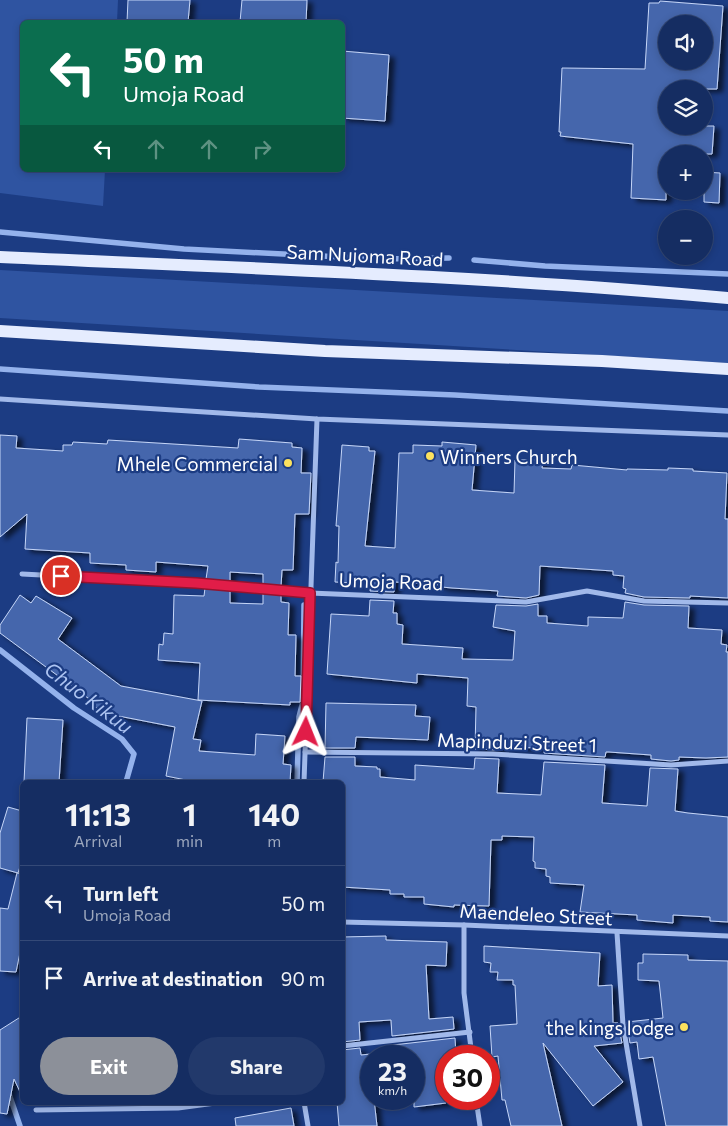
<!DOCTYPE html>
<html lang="en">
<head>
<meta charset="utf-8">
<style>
  :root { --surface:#152d62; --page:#22396b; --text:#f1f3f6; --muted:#9da8be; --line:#344977; --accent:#8c9099 }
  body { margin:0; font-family:Commissioner,sans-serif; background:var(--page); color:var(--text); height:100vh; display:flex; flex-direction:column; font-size:19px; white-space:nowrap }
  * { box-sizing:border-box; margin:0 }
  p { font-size:16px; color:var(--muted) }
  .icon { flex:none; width:28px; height:28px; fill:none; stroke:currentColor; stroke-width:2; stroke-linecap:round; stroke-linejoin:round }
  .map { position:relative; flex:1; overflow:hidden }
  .panel { position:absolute; left:20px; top:780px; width:325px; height:325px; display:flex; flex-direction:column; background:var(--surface); border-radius:8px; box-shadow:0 2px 8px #0003,0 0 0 1px var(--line) }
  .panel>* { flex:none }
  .top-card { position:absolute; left:20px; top:20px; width:325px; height:152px; border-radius:8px; box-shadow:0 2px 8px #0003,0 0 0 1px var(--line); background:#0b6e4f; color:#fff; overflow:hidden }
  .buttons { position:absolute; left:658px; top:15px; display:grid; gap:10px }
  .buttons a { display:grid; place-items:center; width:55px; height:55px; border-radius:50%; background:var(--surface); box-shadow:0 2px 8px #0003,0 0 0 1px var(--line); font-size:25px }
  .speed { position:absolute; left:360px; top:1045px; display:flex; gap:10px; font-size:25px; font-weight:700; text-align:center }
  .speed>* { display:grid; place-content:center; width:65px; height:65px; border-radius:50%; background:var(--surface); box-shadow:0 2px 8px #0003,0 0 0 1px var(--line); line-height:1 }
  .speed small { font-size:12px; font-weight:400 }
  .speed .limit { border:8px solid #d22; background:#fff; color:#111 }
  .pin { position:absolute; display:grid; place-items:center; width:42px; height:42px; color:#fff; margin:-21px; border:2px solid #fff; border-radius:50%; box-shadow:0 1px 5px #0007 }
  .me { position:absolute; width:55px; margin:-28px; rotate:2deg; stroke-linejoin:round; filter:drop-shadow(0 0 4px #0008) }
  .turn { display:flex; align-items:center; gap:18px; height:105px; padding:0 20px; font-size:22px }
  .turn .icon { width:65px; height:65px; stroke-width:2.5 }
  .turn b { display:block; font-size:35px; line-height:42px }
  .lanes { display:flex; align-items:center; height:48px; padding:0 20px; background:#0003; justify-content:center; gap:25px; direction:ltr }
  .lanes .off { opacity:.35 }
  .eta { display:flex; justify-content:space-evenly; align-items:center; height:85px; text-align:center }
  .eta b { font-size:30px; font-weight:700; line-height:35px }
  .cta { display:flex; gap:10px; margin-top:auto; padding:10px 20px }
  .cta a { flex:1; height:58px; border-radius:30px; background:var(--accent); color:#fff; font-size:20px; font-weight:700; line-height:58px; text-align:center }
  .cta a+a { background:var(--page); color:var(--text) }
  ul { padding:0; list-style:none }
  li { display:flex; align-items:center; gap:15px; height:75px; padding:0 20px; border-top:1px solid var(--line) }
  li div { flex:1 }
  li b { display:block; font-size:19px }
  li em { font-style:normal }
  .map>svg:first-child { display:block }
  .green { fill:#2f54a1 }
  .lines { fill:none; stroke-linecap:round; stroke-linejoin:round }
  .stream { stroke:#94b2ec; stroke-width:5.5 }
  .building { fill:#4466ac; stroke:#c6d6f8; fill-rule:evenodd; filter:url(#shadow) }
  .minor { stroke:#a1b9ea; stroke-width:5 }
  .primary { stroke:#e5ecfe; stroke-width:12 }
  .route-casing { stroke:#92132f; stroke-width:12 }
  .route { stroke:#e11d48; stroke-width:9 }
  .poi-dot { fill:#fbe15e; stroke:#1c3c83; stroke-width:2 }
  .labels { text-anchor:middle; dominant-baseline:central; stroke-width:4.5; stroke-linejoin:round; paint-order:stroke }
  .street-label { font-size:19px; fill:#fff; stroke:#1c3c83 }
  .poi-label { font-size:19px; fill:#fff; stroke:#1c3c83; text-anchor:end }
  .water-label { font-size:20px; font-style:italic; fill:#adc4f2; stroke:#1c3c83 }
</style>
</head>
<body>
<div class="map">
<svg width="728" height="1126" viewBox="0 0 728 1126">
  <defs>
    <filter id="shadow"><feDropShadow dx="5.5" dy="3" stdDeviation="2.5" flood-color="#0009"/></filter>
  </defs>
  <rect width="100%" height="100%" fill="#1c3c83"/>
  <g class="green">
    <path d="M0,0H118L117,22H22V170H105L103,206L0,193Z"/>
    <path d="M0,270L728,311V363L0,318Z"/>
  </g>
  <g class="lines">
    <g class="stream">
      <path d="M0,232L184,249L380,259L449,258"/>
      <path d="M474,260L545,266L728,274"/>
      <path d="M0,369L259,387L455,395L728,411"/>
      <path d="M0,650L74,708L122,739L134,754L126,782"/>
      <path d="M297,782L299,717L303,701L304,605"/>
      <path d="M8,1091L20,1126"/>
    </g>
  </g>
  <g class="building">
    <path d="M128,0H190L188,22H127Z"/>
    <path d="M242,0H307L306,22H240Z"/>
    <path d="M660,1L723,6L717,89H666V126H714L712,154H666V200L631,198L633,144L560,136L561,132H559L562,68L645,69L649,3H659ZM666,24H704V61H666Z"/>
    <path d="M342,51L389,55L385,121L342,118Z"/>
    <path d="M704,172L720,173L719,203L704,202Z"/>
    <path d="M0,435L17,436L16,448L63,451V445H72L73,442L107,444L108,440L238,448L239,439L292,443V447L302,448L301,473H311L309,514H295L293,570H282L281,586L263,584V574L230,572V582L206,579L208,566L156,562V572L126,570V565L90,563V553L25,549L27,514L0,537Z"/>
    <path d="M442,442L476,445L472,490L514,493L515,460H543L542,468L571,469L572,465L627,470V469L668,470V468L693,469V471L727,473L725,519H728V598L690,596V598L644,597L625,593L626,589L623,588L624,576L613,575V571L540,566L539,595L526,598L497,596L498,591L452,588L442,587V585L395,582L394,592L370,591L371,584L335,582L336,562L338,563L339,526H336L342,445L369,447V451H375L365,546L395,548L399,453H413V445L442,446Z"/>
    <path d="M205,588L230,590V603L263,604V593L281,595V602L289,603L288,635H296L295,676H301L300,702H290V705L198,700L200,663L158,660L159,644L163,645L164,633L173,634L174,595L204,596Z"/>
    <path d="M20,595L31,603L36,596L72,618L58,639L121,686L202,701L193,739L201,740L199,751L255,755L256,734L285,736L283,764L291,765L290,782H196L166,776L175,727L103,713L90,703L92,701L0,633V625Z"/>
    <path d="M370,600L394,601L393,613H397V624L403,625L402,644L463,648L462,659L513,660L515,631L493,627L496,605L526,606L538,604V616H547V623L588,626V617L623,618L625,602L644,605L689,606L688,628L722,630L721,644L727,645L726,652H728V757L706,758L679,757V760L671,761L651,759V755L609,752H606L605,757L544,753L545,748L499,747V750L475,749L476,707L467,706L468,678L417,674V683L327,674L331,614L369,616Z"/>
    <path d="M326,703L416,705L415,716L430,717L428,740L356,737L355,748H325Z"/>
    <path d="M27,718L63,720L59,782H24Z"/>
    <path d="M325,757H355V766L377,767V769H380V777L415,780V765L474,769L475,758L499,759L497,793L541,795L544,762L605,765L602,803L647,806L650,768L678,769L675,811L688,813L728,817V922L710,921V917L673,915V923L637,920V915L580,912L584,885L550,883V877L546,876V869L535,868V862L533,861L534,837L502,836V840H491L489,906L454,905V907L424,904V897H404V894H390V890L342,887V782H323Z"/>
    <path d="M8,807L22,811V860L18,873L0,868V833Z"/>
    <path d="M17,873L22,874V943L16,972L0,971V908L8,909Z"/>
    <path d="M386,936V940L447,942L446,966L426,965L429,1019L453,1017L454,1029L392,1036L391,1020L359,1022L360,1040L342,1042V937Z"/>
    <path d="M484,946L600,953L598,986L612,985L613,1023H618L622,1043L594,1046L623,1082L593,1106L543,1043L562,1126H511L505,1100H502L498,1056L492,1057L490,1026L517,1024L515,985H513V980H497L498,972H490L491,963L484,962Z"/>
    <path d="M643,954L688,955V960L728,961V1126H666L653,1057L639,1059L637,1042L630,1043L627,1024V1022L663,1018L659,981L638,980V963H643Z"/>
    <path d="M22,1016V1096L14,1079L7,1114L0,1113V1030Z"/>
    <path d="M455,1038L456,1056H446V1103L414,1107V1056H394L393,1045Z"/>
    <path d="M360,1048L361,1055L371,1054V1099H374L377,1126H339L337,1102H342V1050Z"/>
    <path d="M291,1108L294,1126H236L235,1118Z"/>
  </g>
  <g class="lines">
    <g class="minor">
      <path d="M0,399L317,419L728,435"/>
      <path d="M22,574L196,583L310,593L526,602L587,591L644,601L728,603"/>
      <path d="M305,752L493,754L671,765L728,761"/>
      <path d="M304,782L317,419"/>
      <path d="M342,922L464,925L728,936"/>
      <path d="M464,925V993L472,1056"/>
      <path d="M617,933L623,1025L640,1126"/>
      <path d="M342,1046L470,1032"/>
      <path d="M476,1099L480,1126"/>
      <path d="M304,1102L308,1126"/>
      <path d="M36,1110L178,1108L223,1102"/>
    </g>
    <g class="primary">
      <path d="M0,257C243,268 486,276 728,298"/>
      <path d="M0,331L325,351L602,361L728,369"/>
    </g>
  </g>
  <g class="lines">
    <defs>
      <path id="route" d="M61,576L196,583L310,593L306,732"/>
    </defs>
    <use href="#route" class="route-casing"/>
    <use href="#route" class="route"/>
  </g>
  <g class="poi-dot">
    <circle cx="430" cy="456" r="5"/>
    <circle cx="288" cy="463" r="5"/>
    <circle cx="684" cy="1027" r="5"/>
  </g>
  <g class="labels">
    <g class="street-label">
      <text transform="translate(365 255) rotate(3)">Sam Nujoma Road</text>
      <text transform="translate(391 581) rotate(2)">Umoja Road</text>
      <text transform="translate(517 742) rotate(2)">Mapinduzi Street 1</text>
      <text transform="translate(536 914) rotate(3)">Maendeleo Street</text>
    </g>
    <g class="poi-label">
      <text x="440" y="456" text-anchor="start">Winners Church</text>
      <text x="278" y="463">Mhele Commercial</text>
      <text x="674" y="1027">the kings lodge</text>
    </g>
    <g class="water-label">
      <text transform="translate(89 697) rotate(37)">Chuo Kikuu</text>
    </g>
  </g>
</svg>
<div class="buttons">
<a><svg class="icon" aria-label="sound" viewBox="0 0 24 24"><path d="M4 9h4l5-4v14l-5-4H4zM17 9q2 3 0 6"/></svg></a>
<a><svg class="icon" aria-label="layers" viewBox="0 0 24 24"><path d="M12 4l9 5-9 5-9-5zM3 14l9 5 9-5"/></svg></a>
<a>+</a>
<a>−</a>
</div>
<div class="speed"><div>23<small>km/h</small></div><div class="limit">30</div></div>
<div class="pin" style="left:61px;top:576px;background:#d93025"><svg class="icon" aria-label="arrive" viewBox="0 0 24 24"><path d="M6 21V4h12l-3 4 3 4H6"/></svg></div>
<svg class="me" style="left:306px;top:732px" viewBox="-20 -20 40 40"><path d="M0-17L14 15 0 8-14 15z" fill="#e11d48" stroke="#fff" stroke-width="4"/></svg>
<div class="top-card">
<div class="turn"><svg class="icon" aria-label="left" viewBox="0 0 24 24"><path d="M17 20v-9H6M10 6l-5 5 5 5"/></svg><div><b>50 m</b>Umoja Road</div></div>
<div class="lanes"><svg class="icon" aria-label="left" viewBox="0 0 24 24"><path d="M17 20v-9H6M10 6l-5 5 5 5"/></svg><svg class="icon off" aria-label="ahead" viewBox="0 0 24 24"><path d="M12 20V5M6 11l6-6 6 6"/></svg><svg class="icon off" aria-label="ahead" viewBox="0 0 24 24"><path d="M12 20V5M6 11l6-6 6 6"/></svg><svg class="icon off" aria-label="right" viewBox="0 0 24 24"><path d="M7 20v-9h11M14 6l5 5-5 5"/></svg></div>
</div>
<section class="panel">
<div class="eta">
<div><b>11:13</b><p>Arrival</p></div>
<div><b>1</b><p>min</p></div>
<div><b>140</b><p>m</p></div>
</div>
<ul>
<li><svg class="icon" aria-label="left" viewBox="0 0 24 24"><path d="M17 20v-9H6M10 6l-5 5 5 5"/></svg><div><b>Turn left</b><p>Umoja Road</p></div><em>50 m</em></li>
<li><svg class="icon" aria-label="arrive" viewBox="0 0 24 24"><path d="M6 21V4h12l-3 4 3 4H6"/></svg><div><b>Arrive at destination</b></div><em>90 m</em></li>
</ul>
<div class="cta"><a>Exit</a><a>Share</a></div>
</section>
</div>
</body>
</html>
